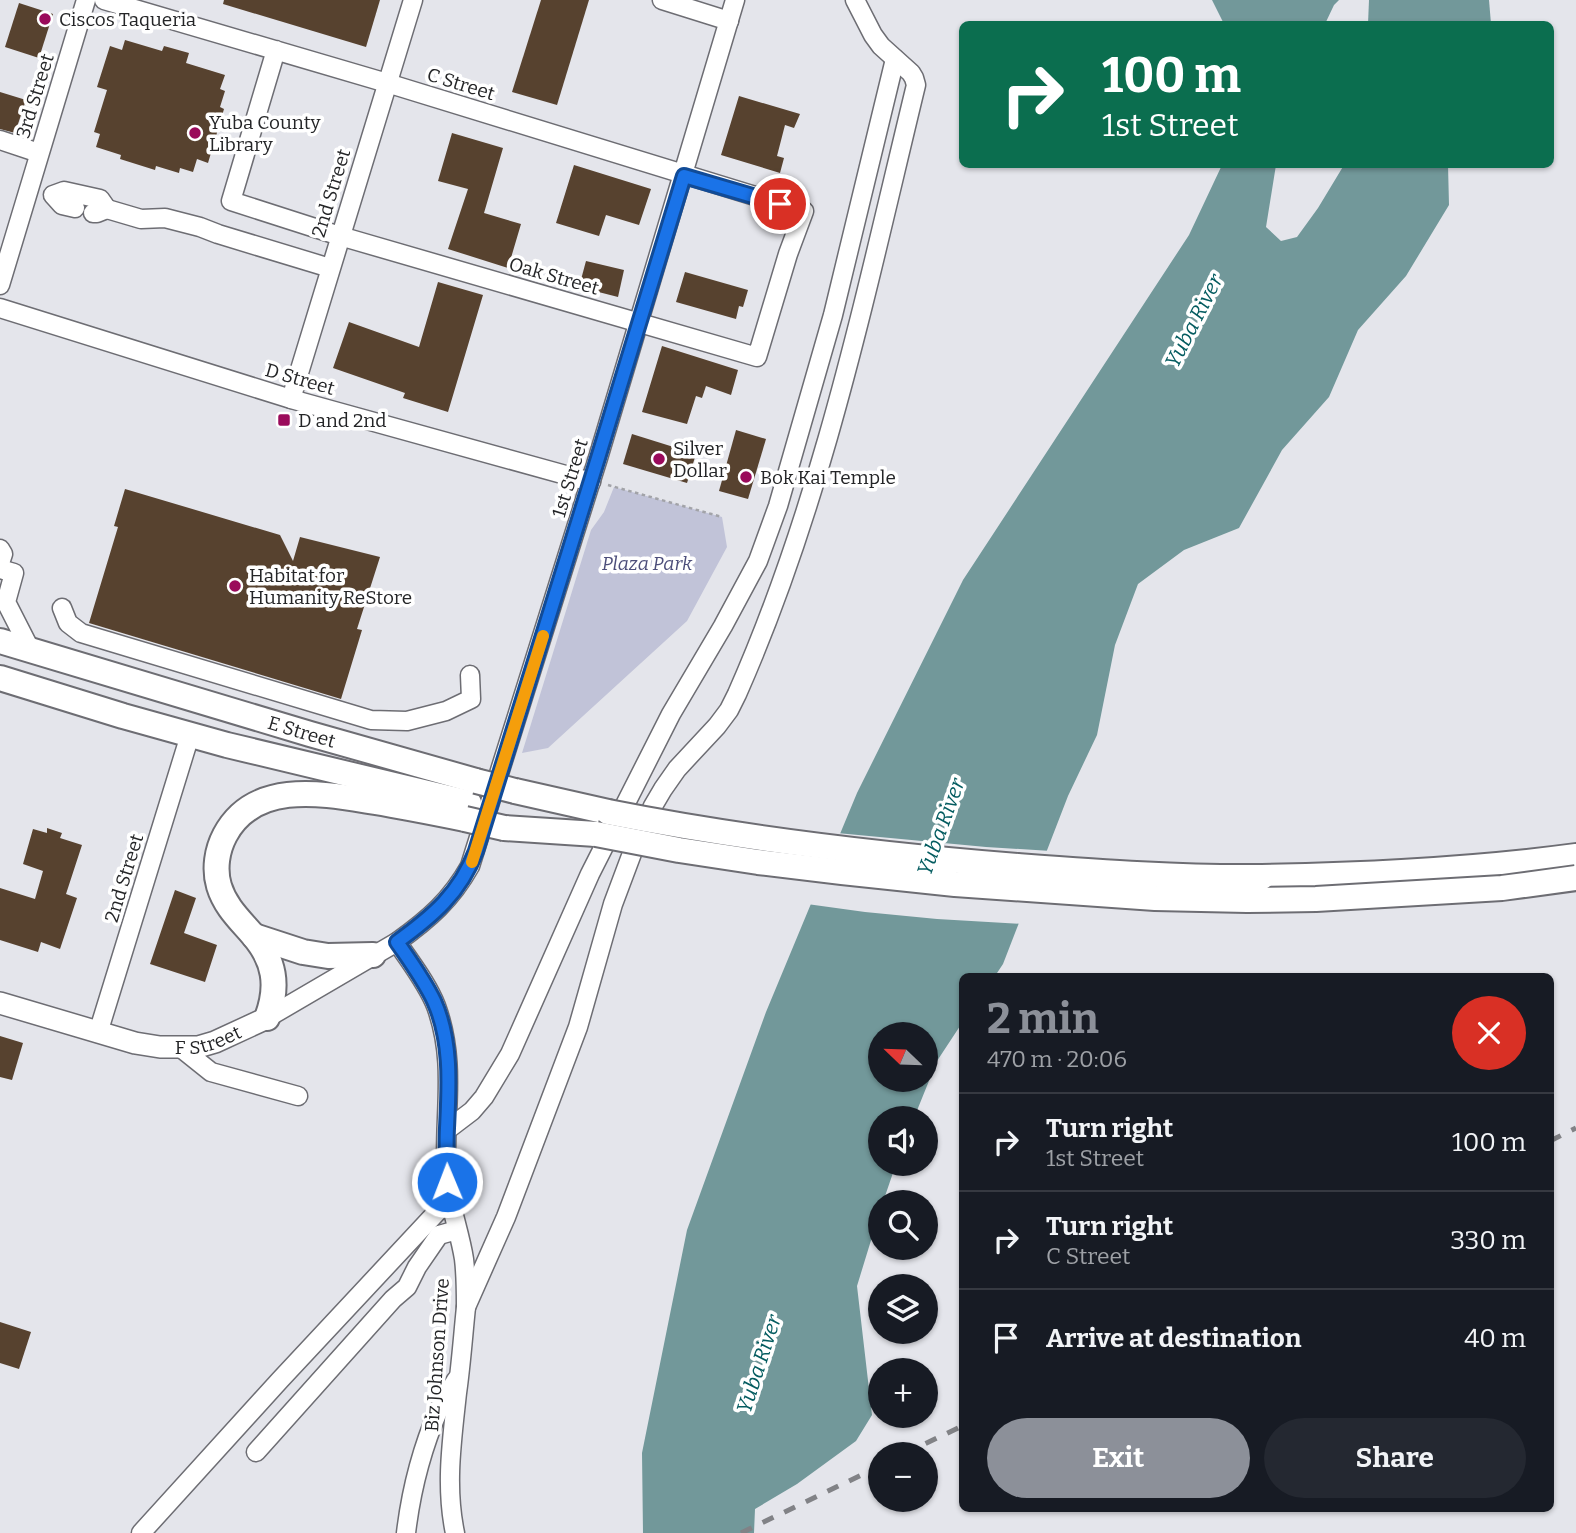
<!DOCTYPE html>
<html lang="en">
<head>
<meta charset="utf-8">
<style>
  :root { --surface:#171b24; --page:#242831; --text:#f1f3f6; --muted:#9ea1a6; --line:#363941; --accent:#8c9099 }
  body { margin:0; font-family:Bitter,serif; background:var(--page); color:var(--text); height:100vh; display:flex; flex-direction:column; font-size:26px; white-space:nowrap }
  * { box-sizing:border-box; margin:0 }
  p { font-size:23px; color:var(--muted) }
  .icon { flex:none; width:38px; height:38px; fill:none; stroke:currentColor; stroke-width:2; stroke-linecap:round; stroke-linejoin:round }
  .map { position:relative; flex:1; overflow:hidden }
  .panel { position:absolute; left:959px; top:973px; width:595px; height:539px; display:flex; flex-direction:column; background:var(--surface); border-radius:10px; box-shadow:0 2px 5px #0004 }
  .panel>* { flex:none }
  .guide { position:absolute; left:959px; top:21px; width:595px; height:147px; border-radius:10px; box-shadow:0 2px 5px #0004; background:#0b6e4f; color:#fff; overflow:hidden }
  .needle { width:46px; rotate:293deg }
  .tools { position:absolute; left:868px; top:1022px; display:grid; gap:14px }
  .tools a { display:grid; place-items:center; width:70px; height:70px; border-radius:50%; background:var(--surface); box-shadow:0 2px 5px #0004; font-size:35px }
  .pin { position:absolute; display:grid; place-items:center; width:60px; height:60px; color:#fff; margin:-30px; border:4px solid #fff; border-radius:50%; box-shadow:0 2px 7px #0007 }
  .me { position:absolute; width:77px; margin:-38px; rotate:359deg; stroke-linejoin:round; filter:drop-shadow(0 0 5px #0008) }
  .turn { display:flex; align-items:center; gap:24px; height:147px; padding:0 28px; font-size:32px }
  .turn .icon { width:91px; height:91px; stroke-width:2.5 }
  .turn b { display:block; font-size:49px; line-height:60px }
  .round { display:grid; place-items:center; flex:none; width:74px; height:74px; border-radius:37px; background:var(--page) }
  .summary { display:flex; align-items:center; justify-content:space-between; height:119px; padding:0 28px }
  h1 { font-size:42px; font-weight:700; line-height:52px; color:var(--accent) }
  .action { display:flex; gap:14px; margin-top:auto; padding:14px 28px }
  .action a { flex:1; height:80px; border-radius:42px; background:var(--accent); color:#fff; font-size:28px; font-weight:700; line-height:80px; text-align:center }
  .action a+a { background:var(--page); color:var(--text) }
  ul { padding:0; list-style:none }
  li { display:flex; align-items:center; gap:21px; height:98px; padding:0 28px; border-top:2px solid var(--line) }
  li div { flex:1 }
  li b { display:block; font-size:26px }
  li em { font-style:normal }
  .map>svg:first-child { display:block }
  .green { fill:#c1c3d8 }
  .water { fill:#72989a; fill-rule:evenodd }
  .pier { fill:#e4e5eb }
  .building { fill:#57422f }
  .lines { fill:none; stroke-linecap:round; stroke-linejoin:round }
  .minor-casing { stroke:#6d6d73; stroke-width:21 }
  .major-casing { stroke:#6d6d73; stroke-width:24 }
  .highway-casing { stroke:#6d6d73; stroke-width:28 }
  .path { stroke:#a2a3a8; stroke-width:2.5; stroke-dasharray:3.5 3.5; stroke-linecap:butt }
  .minor { stroke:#fff; stroke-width:18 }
  .major { stroke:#fff; stroke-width:21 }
  .highway { stroke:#fff; stroke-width:24 }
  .rail { stroke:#818286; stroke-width:5; stroke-dasharray:12 12; stroke-linecap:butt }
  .highway-bridge-casing { stroke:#6d6d73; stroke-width:28; stroke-linecap:butt }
  .highway-bridge { stroke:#fff; stroke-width:24 }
  .route-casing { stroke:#114b97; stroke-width:18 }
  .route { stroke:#1a73e8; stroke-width:12 }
  .slow { stroke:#f59e0b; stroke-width:12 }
  .poi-dot { fill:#9a0a5b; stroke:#fff; stroke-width:2.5 }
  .labels { text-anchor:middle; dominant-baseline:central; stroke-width:7; stroke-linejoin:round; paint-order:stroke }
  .poi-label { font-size:19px; fill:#242527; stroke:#fff; text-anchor:start }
  .street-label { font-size:19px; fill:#242527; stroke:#fff }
  .park-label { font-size:19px; font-style:italic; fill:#4c4e7a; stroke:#fff }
  .water-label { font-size:21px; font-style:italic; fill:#045c60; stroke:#fff }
</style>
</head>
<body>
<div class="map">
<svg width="1576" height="1533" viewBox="0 0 1576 1533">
  <rect width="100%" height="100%" fill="#e4e5eb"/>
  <path class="green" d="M614,487L722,517L727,547L687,621L548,748L522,753L591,530L604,512Z"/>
  <g class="water">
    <path d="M1212,0H1339L1334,5L1325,24H1224Z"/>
    <path d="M1369,0H1489L1491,24H1368Z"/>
    <path d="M1222,165H1276L1266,227L1281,241L1297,237L1318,208L1344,165H1448L1449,205L1406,276L1358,330L1329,397L1282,450L1239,528L1184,550L1138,584L1115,645L1097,735L1068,796L1003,964L995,976H962V1023L937,1061L914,1118H880V1164H896L883,1202H880V1211L857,1286L872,1415L856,1441L797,1484L755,1509L754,1533H643L642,1453L687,1230L766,1012L857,793L963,580L1189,235ZM880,1034H926V1080H880Z"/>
  </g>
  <path class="pier" d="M837,833L986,847L1051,851L1023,924L937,919L865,912L807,904Z"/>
  <g class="building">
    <path d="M224,0H380L366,47L223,4Z"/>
    <path d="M541,0H589L557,105L512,92Z"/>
    <path d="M19,3L53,14L39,58L5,47Z"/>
    <path d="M125,40L162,51L164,46L189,53L186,63L225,75L220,89L225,91L220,107L224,109L208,163L197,159L193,172L180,168L179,173L156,166L155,170L120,159L121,155L96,147L100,134L94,132L107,90L97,87L110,46L122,50Z"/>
    <path d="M0,92L26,100L15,133L0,129Z"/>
    <path d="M739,96L800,114L794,128L785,125L777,156L784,158L780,173L721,155Z"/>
    <path d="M452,133L503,148L484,213L521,224L508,268L448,249L468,189L438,181Z"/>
    <path d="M574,165L651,189L639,225L606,215L599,236L556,223Z"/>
    <path d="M586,261L624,270L618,297L579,287Z"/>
    <path d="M685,272L748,290L743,307L739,306L736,319L676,302Z"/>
    <path d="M438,282L483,295L448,412L403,398L405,393L333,368L349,322L419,347Z"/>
    <path d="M662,346L738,370L731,395L706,386L702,398L696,396L687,424L642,412Z"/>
    <path d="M736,430L766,439L748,499L719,491Z"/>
    <path d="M632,434L696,454L687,483L623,464Z"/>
    <path d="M125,489L280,535L293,561L300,537L380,557L357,629L362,630L341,699L89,623L118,527L114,526Z"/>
    <path d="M47,828L62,833L60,838L82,845L66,894L77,898L60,949L41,942L38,952L0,940V888L35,899L43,871L23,864L33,829L47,833Z"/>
    <path d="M175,890L196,898L184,933L217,945L205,982L150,964Z"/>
    <path d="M0,1036L23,1043L12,1080L0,1077Z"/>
    <path d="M0,1322L31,1332L19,1369L0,1363Z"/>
  </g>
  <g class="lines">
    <defs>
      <g id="minor">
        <path d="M104,0L387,83L804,211L788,254L757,357L340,236L231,201L276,50"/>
        <path d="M662,0L729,21"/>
        <path d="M0,140L39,153"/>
        <path d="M75,208L62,205L53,195L64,191L100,199L107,209L97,213H93"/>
        <path d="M107,209L141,219L165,218L200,227L218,234L330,268"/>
        <path d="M0,285L86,0"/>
        <path d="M0,308L291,399L591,482"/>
        <path d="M291,399L413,0"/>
        <path d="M0,549L3,554L0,563"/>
        <path d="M0,569L14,573L6,602L31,651"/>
        <path d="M62,608L68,623L81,633L371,720L407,721L446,711L471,699L470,675"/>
        <path d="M397,942C410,962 427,983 436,1006C458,1066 442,1120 447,1181C450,1207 460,1233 464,1259C466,1275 466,1291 466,1307C463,1336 461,1365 457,1393C452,1440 445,1486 455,1533"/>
        <path d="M267,1018L397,942C429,919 451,900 470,866L598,458L735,0"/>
        <path d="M98,1033L190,735"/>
        <path d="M181,1048L211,1072L298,1096"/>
        <path d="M447,1130L472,1111L484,1097L510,1054L590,874L671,714L723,626L758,561L778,506L833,315L895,59"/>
        <path d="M466,1307L506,1217L578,1027L613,904L634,848L653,806L663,789L677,769L717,726L729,710L737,694C823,500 866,291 916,85L914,78L911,73L881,46L873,35L855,0"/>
        <path d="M256,1452L393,1299L407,1287L417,1267L439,1235L457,1230"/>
        <path d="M141,1533L280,1380L450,1198"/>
        <path d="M406,1533C411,1491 422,1448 439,1409C444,1399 451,1389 456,1380"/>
      </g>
      <g id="major">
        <path id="s1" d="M0,1003L135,1043L160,1047H198L215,1042L267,1018"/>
      </g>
      <g id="highway">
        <path id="s2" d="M0,641L310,734L476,781"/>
        <path d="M0,678L123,716L227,745L469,803"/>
        <path d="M515,791L608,812"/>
        <path d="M504,828L596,834"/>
        <path d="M1262,877C1367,875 1472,870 1576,856"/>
        <path d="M254,936L303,952L328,956L373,955"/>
        <path d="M267,1018C279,986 275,960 252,934C239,919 225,906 219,886C214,869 217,850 225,835C255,779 325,794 375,802C405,807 435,813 465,819"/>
      </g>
    </defs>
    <use href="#minor" class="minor-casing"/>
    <use href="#major" class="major-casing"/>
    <use href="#highway" class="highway-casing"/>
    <path class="path" d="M608,485L722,517"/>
    <use href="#minor" class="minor"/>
    <use href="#major" class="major"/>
    <use href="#highway" class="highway"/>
    <g class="rail">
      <path d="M1550,1141L1576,1128"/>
      <path d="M904,1454L962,1426"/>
      <path d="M741,1533L880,1466"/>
    </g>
    <defs>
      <g id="highway-bridge">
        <path d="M476,781L515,791"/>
        <path d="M608,812C744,839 880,855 1018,866C1100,872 1181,878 1262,877"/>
        <path d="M465,819L504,828"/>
        <path d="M596,834L679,850L758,862L842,872L955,884L1155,898L1247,900L1316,899L1502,888L1576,878"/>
      </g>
    </defs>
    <use href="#highway-bridge" class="highway-bridge-casing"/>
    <use href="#highway-bridge" class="highway-bridge"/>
  </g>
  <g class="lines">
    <defs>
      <path id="route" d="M447,1182C447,1164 446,1146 447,1128C449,1086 452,1041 434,1001C424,980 410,961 397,942C433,916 460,893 476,851L598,458L684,176L780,204"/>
    </defs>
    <use href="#route" class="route-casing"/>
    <use href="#route" class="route"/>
    <path class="slow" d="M472,862L543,636"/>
  </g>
  <g class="poi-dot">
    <circle cx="45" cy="19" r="7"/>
    <circle cx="195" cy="133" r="7"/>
    <rect x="277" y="413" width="14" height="14" rx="3.5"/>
    <circle cx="659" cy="459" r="7"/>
    <circle cx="746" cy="477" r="7"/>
    <circle cx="235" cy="586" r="7"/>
  </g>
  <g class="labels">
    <g class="poi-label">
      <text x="59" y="19">Ciscos Taqueria</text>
      <text x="209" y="122">Yuba County<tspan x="209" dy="22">Library</tspan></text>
      <text x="298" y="420">D and 2nd</text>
      <text x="673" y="448">Silver<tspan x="673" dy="22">Dollar</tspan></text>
      <text x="760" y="477">Bok Kai Temple</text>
      <text x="249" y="575">Habitat for<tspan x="249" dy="22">Humanity ReStore</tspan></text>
    </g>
    <g class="street-label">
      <text transform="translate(461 84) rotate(17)">C Street</text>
      <text transform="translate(35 96) rotate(-73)">3rd Street</text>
      <text transform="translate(331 193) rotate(-73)">2nd Street</text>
      <text transform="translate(554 276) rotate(16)">Oak Street</text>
      <text transform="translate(300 379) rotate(16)">D Street</text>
      <text transform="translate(570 478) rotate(-73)">1st Street</text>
      <text stroke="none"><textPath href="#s2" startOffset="315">E Street</textPath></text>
      <text transform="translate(124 878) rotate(-73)">2nd Street</text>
      <text stroke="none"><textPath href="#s1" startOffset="215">F Street</textPath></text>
      <text transform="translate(437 1355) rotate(-86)">Biz Johnson Drive</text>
    </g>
    <g class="park-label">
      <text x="647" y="563">Plaza Park</text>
    </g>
    <g class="water-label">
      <text transform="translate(1194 321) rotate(-63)">Yuba River</text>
      <text transform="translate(941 827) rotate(-70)">Yuba River</text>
      <text transform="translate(759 1364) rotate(-72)">Yuba River</text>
    </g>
  </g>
</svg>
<div class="tools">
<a><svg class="needle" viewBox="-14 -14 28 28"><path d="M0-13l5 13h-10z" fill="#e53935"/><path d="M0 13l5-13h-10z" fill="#9ea1a6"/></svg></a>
<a><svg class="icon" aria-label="sound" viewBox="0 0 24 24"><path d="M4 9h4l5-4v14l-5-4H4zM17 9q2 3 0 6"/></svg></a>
<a><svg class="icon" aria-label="search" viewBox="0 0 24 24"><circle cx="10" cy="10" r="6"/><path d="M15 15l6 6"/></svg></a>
<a><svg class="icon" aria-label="layers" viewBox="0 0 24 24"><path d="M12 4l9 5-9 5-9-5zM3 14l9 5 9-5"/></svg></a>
<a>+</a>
<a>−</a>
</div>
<div class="pin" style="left:780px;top:204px;background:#d93025"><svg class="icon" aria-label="arrive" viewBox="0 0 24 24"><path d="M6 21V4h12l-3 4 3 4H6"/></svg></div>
<svg class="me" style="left:447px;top:1182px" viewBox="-20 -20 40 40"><circle r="17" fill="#1a73e8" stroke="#fff" stroke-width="3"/><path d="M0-11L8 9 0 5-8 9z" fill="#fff"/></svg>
<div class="guide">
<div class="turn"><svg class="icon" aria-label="right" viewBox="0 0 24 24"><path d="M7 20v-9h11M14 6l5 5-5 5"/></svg><div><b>100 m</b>1st Street</div></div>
</div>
<section class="panel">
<div class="summary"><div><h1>2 min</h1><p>470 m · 20:06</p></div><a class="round" style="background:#d93025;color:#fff"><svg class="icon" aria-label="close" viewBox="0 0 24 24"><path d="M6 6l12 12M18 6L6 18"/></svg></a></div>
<ul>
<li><svg class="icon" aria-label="right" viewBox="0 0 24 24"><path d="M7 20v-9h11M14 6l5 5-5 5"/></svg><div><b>Turn right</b><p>1st Street</p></div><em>100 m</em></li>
<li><svg class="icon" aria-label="right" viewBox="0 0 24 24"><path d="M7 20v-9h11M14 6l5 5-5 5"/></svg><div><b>Turn right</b><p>C Street</p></div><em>330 m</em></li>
<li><svg class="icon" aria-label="arrive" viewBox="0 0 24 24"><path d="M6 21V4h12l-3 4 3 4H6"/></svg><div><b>Arrive at destination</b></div><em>40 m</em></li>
</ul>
<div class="action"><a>Exit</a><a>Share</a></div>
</section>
</div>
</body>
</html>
